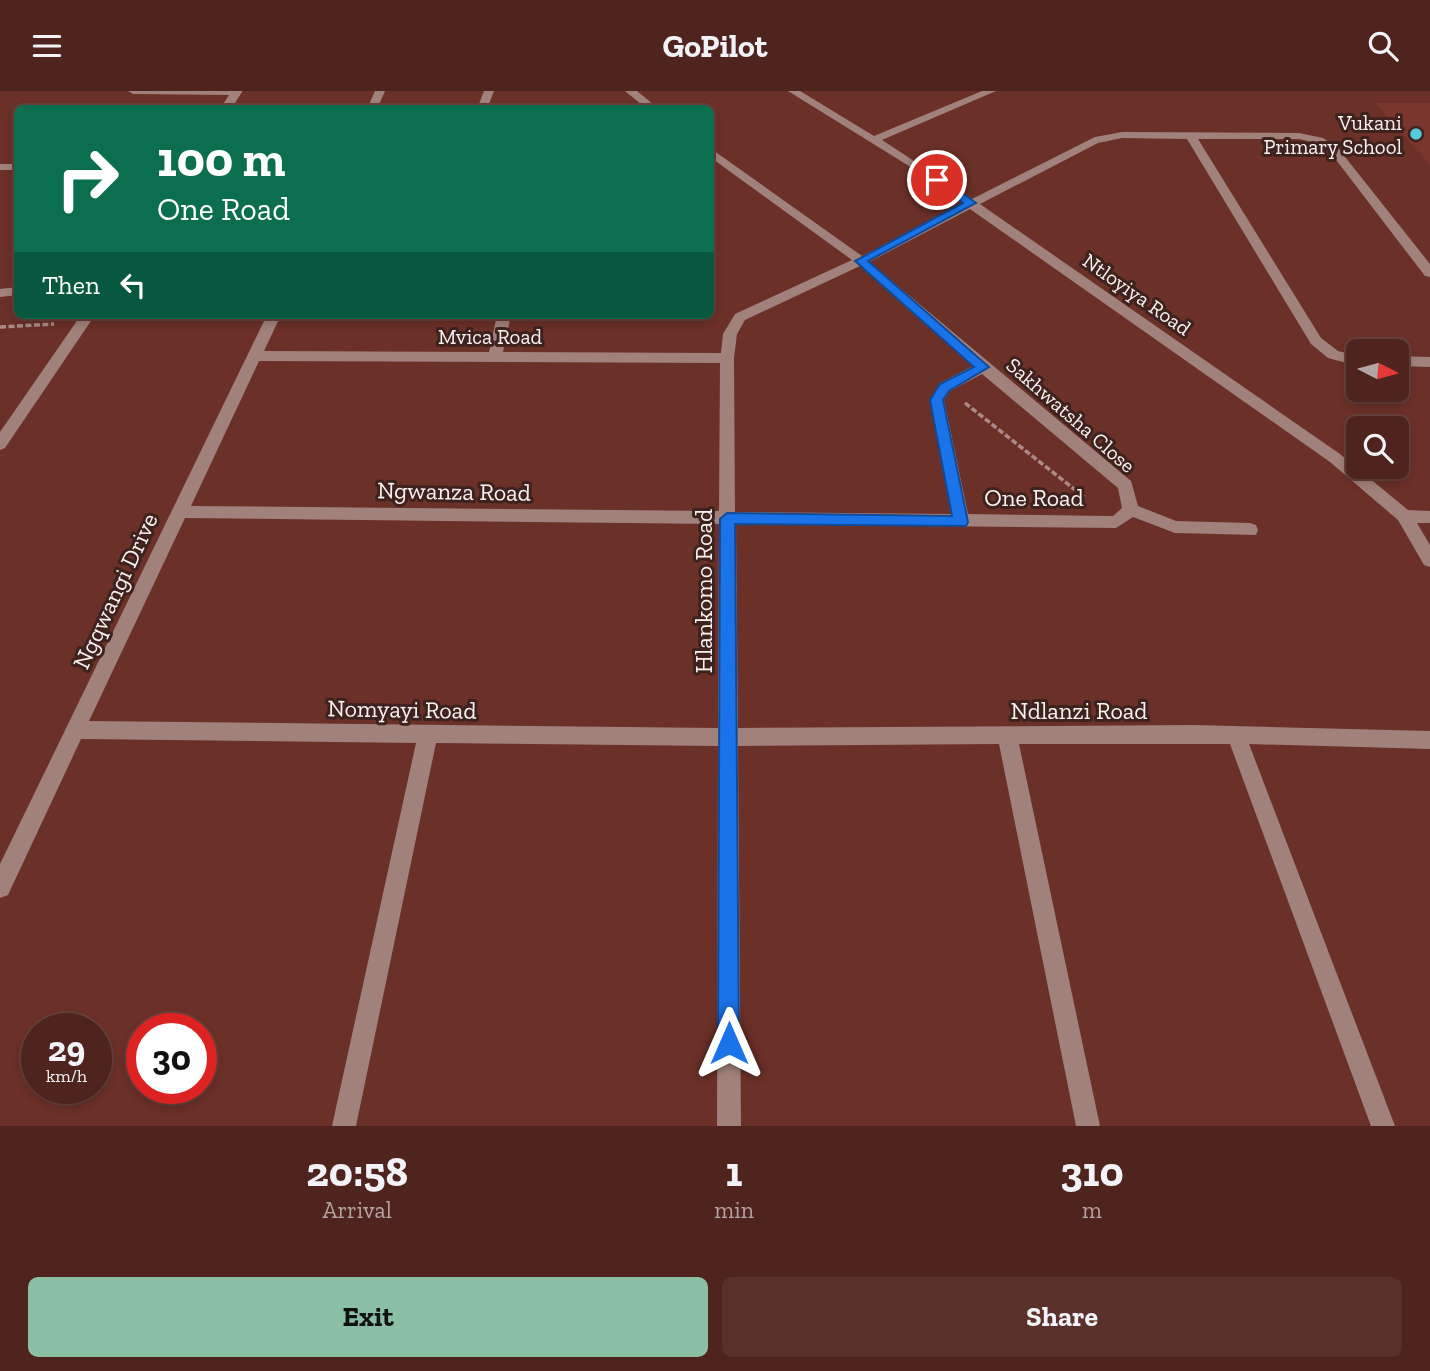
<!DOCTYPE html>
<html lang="en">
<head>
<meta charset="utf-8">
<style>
  :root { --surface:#50241e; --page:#5a302b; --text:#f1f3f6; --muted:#b4a4a4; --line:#67413c; --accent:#8abfa5 }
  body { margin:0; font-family:"Zilla Slab",serif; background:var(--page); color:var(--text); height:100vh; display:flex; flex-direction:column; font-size:26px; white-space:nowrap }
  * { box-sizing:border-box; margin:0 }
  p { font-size:23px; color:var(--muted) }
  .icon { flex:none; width:38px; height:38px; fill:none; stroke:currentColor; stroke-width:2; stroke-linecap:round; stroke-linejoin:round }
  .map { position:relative; height:1035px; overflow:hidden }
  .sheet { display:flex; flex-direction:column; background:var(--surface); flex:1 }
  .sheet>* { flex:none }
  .banner { position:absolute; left:14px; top:14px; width:700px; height:214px; border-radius:10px; box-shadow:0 4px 10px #0003,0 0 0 2px var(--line); background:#0b6e4f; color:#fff; overflow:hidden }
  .needle { width:46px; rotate:96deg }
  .controls { position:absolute; left:1346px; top:248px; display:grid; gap:14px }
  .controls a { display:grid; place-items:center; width:63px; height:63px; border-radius:10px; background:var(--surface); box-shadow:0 4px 10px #0003,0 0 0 2px var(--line); font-size:35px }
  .speed { position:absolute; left:21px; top:922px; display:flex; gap:14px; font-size:35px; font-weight:700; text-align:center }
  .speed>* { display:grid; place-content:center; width:91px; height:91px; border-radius:50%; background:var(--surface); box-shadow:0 4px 10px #0003,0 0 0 2px var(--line); line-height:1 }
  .speed small { font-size:18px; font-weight:400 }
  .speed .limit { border:10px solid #d22; background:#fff; color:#111 }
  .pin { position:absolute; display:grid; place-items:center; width:60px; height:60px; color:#fff; margin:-30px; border:4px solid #fff; border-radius:50%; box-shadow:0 2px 7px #0007 }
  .me { position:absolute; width:77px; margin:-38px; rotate:0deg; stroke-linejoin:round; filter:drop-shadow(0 0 5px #0008) }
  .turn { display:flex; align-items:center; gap:24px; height:147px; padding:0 28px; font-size:32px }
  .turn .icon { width:91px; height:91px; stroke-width:2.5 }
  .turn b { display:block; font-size:49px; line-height:60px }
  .then { display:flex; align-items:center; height:66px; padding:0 28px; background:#0003; gap:14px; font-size:26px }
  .eta { display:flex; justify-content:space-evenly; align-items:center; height:119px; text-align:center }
  .eta b { font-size:42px; font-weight:700; line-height:49px }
  .cta { display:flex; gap:14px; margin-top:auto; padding:14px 28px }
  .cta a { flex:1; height:80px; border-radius:10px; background:var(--accent); color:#111; font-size:28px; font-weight:700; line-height:80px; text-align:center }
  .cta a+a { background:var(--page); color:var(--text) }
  header { display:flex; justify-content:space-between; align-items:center; height:91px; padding:0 28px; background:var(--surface); font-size:32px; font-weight:700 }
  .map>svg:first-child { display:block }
  .built { fill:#7a352c }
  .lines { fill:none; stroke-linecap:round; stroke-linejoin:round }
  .path-far1 { stroke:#ad8a85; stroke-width:3.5; stroke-dasharray:6 2.5; stroke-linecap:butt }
  .path { stroke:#ad8a85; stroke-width:4.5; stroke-dasharray:7 3.5; stroke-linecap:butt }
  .minor { fill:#a0817b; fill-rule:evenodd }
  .route { fill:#1a73e8; stroke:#114b97; stroke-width:2 }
  .poi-dot { fill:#54cadd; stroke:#3e221e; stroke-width:2.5 }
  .labels { text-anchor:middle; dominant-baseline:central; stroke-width:6; stroke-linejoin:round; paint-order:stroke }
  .far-poi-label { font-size:21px; fill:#f9f1f0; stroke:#3e221e; text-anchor:end }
  .far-street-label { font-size:21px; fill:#f9f1f0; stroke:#3e221e }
  .street-label { font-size:24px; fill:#f9f1f0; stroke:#3e221e }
</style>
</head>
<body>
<header><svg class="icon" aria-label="menu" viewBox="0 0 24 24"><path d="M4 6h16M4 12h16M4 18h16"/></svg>GoPilot<svg class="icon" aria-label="search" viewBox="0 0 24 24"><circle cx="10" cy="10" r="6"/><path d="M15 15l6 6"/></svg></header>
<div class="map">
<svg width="1430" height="1035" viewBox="0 0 1430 1035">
  <rect width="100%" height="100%" fill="#6b3028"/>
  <path class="built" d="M1375,12H1430V74Z"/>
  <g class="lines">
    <g class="path-far1">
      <path d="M0,236L54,233"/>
      <path d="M965,312L1083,405"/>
    </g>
    <path class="path" d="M1081,404L1084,406"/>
    <g class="minor">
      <path d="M128,0H242V1L231,18H220L229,4L133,3Z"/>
      <path d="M375,0H385L377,18H367Z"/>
      <path d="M484,0H494L487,18H477Z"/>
      <path d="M625,0H637L659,18H647Z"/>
      <path d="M788,0H800L874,45L982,0H996L882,49L972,108L1095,46L1122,41L1299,42L1323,47L1338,57L1430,173V186L1425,185L1330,61L1316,52L1299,48H1198L1321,247L1338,260L1358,265V275L1328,267L1311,253L1187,48L1122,47L1098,52L980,113L1340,363L1408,419L1430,420V432H1417L1430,454V476L1424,474L1398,429L1330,371L970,118L869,171L1131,390L1138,415L1176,430L1250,432L1256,434L1258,439L1256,444L1175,442L1133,426L1116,437L736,433L738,637L1193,634L1430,640V658L1249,653L1395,1035H1371L1230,653H1019L1100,1035H1076L999,653L738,655L741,1035H717L718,655L436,652L356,1035H332L416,652L81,648L8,804L0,807V773L267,224H281L264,260L489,261L497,224H511L503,261L721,262L723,243L735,223L852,169L710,66V57L862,165L963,113L917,80ZM860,175L973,275L940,292L930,309L951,423L735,421L734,267L737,243L745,229ZM259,270L720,272L719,420L191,415ZM982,283L1118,397L1122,417L1113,425L968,423L944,309L950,300ZM185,427L719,433L718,637L89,630Z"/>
      <rect x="0" y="73" width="18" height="6"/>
      <path d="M18,196V204L0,206V198Z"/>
      <path d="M81,224H95L5,357L0,359V341Z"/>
      <path d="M1396,265L1430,266V276L1396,275Z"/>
    </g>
  </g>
  <path class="route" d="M934,87H941L976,112L868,170L989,276L949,300L943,309L968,431L966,435L735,433L739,952L736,959L729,962L721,959L718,952L720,428L727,422L952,425L930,309L940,293L974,276L855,170L963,112L934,91Z"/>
  <circle class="poi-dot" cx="1416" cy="43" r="7"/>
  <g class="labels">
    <g class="far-poi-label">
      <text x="1402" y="31">Vukani<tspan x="1402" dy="24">Primary School</tspan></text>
    </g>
    <g class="far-street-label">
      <text transform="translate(1137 203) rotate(35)">Ntloyiya Road</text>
      <text x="490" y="245">Mvica Road</text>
      <text transform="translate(1071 324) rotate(41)">Sakhwatsha Close</text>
    </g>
    <g class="street-label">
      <text transform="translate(454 400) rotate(1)">Ngwanza Road</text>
      <text x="1034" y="406">One Road</text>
      <text transform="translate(115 500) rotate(-65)">Ngqwangi Drive</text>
      <text transform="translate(703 500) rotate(-90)">Hlankomo Road</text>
      <text transform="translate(402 618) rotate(1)">Nomyayi Road</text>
      <text x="1079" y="619">Ndlanzi Road</text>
    </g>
  </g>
</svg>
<div class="controls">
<a><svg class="needle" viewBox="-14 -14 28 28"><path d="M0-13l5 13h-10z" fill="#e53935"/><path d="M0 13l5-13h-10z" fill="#b4a4a4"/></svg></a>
<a><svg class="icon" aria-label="search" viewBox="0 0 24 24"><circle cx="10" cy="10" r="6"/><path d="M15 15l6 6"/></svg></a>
</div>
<div class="speed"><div>29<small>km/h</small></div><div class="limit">30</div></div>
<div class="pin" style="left:937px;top:89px;background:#d93025"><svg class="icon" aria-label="arrive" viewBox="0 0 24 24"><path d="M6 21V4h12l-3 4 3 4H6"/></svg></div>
<svg class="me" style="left:729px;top:952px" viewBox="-20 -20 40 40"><path d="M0-17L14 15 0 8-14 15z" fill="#1a73e8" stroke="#fff" stroke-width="4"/></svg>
<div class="banner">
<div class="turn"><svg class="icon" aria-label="right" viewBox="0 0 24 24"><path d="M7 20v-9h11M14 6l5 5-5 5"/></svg><div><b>100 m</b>One Road</div></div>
<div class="then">Then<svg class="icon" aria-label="left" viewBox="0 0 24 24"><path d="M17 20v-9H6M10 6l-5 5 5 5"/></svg></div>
</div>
</div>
<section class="sheet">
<div class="eta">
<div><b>20:58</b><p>Arrival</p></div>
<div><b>1</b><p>min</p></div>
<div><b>310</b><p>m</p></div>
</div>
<div class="cta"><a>Exit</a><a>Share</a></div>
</section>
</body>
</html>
